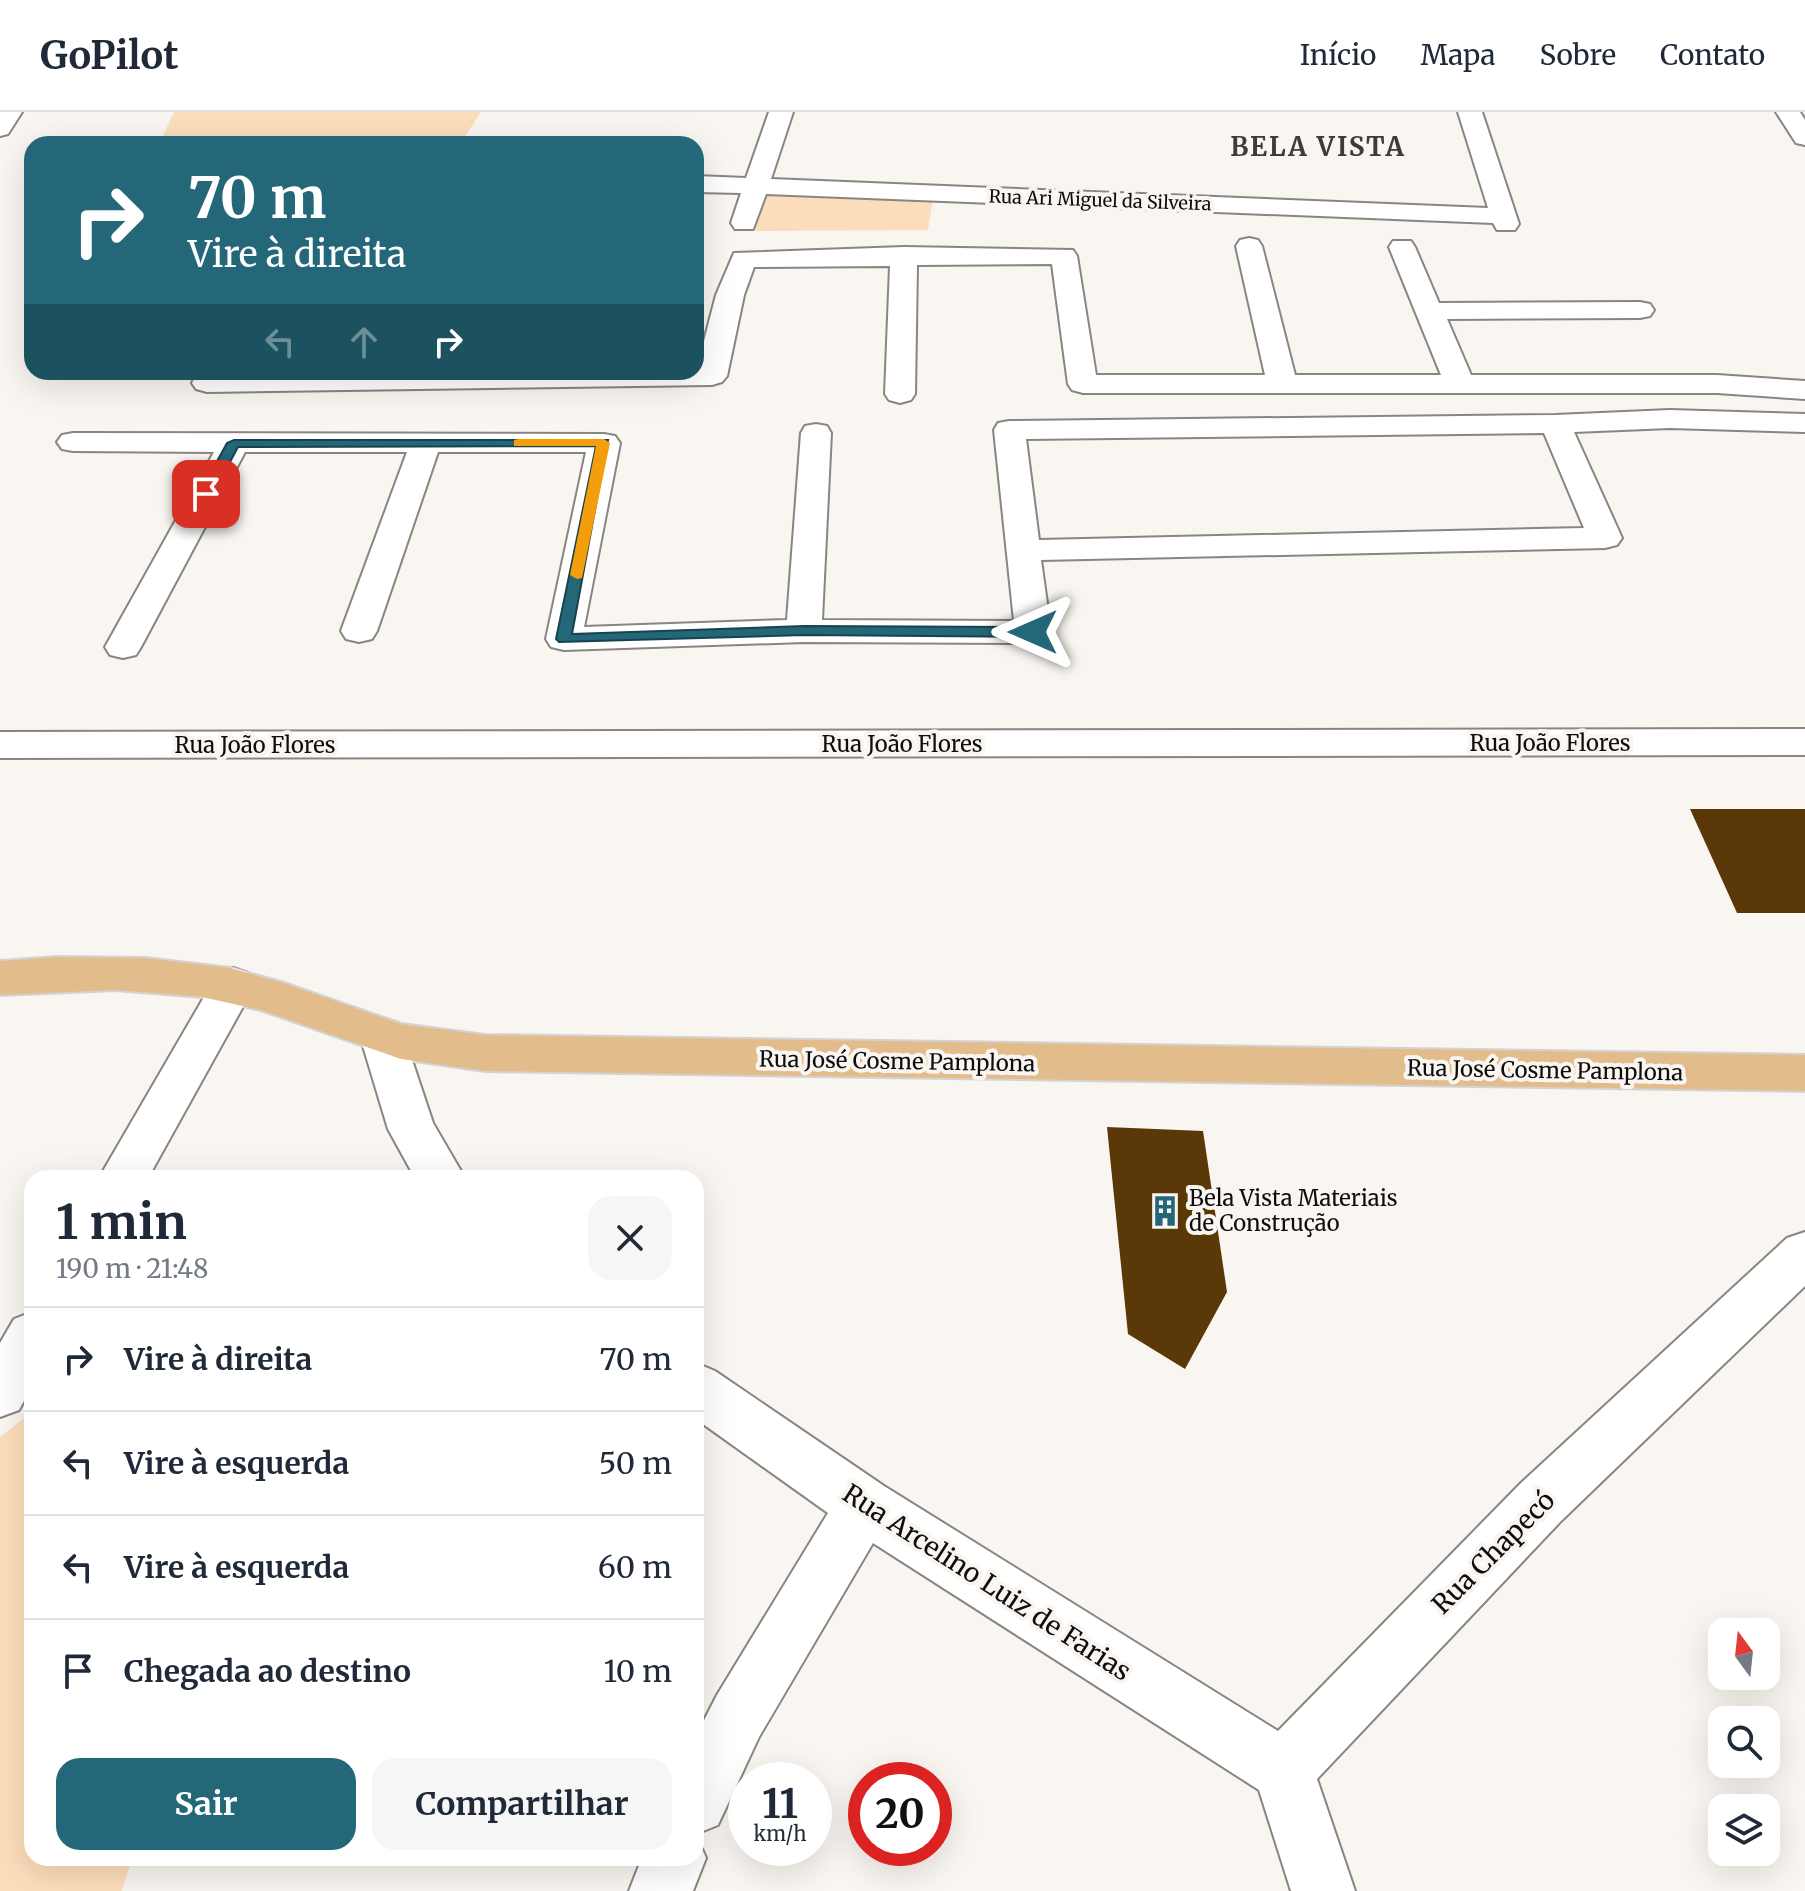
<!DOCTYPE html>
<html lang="pt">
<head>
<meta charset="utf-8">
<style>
  :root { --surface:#fff; --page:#f6f6f7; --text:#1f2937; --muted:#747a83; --line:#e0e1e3; --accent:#246779 }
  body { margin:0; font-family:Merriweather,serif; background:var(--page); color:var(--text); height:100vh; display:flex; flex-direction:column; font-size:30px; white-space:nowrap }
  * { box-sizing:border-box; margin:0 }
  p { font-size:26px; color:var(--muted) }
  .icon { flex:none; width:44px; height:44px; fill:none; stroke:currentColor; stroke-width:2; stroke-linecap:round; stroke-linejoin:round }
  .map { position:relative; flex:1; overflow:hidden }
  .sheet { position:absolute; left:24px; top:1058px; width:680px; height:696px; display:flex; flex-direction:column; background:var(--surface); border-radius:24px; box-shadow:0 8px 32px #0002 }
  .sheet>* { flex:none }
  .hud { position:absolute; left:24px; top:24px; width:680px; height:244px; border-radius:24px; box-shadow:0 8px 32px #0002; background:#246779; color:#fff; overflow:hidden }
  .needle { width:52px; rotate:345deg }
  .tools { position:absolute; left:1708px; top:1506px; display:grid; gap:16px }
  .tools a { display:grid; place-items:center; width:72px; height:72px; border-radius:16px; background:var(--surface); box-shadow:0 8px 32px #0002; font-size:40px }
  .speed { position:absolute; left:728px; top:1650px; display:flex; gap:16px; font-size:40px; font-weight:700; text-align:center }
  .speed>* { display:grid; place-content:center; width:104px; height:104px; border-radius:50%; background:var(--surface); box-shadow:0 8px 32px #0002; line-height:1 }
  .speed small { font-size:20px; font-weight:400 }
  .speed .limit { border:12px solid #d22; background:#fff; color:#111 }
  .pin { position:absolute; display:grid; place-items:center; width:68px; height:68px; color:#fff; margin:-34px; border-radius:16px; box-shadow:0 4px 12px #0006 }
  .me { position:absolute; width:88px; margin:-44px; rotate:270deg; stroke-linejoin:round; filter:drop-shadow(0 0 6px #0008) }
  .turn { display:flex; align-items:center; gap:28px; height:168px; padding:0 32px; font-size:36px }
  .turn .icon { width:104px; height:104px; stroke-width:2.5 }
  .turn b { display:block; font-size:56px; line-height:68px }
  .lanes { display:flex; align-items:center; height:76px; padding:0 32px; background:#0003; justify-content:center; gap:40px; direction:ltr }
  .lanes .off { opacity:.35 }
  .round { display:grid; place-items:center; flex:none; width:84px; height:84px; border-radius:24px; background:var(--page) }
  .summary { display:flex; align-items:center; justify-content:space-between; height:136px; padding:0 32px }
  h1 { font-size:48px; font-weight:700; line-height:60px }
  .cta { display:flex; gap:16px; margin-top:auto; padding:16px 32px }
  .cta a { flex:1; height:92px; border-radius:24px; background:var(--accent); color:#fff; font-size:32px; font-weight:700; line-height:92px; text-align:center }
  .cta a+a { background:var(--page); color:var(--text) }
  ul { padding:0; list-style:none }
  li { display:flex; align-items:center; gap:24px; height:104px; padding:0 32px; border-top:2px solid var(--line) }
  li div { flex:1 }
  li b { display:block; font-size:30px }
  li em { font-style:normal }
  header { display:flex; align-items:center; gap:48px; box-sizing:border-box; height:112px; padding:0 40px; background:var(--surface); border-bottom:2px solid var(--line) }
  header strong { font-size:38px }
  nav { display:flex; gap:44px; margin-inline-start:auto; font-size:28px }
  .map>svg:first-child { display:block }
  .green { fill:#fcddbb }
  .building { fill:#5a3807 }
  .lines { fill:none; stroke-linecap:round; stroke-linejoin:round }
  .minor-casing { stroke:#898581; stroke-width:4 }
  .major-casing { stroke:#d4d3d3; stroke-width:4 }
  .minor { fill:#fff; fill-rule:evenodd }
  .major { fill:#e3bc8b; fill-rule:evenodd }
  .route { fill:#246779; stroke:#17434f; stroke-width:2 }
  .slow { fill:#f59e0b }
  .labels { text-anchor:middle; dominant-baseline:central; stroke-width:8; stroke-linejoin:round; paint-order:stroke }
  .far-street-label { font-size:18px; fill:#0f0d0c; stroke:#f9f5f0 }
  .street-label { font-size:22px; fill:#0f0d0c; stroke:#f9f5f0 }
  .poi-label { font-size:22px; fill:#0f0d0c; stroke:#f9f5f0; text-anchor:start }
  .far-district-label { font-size:26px; font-weight:bold; letter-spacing:2px; fill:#3e3b38; stroke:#f9f5f0 }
  .near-street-label { font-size:26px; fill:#0f0d0c; stroke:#f9f5f0 }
</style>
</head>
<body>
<header>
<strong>GoPilot</strong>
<nav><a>Início</a><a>Mapa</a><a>Sobre</a><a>Contato</a></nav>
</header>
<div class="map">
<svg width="1805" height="1779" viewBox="0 0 1805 1779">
  <rect width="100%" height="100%" fill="#f9f5f0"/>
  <g class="green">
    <path d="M174,0H481L460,32H159Z"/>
    <path d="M766,80L933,86L928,118L753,119Z"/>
    <path d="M32,1300V1746H132L122,1779H0V1325Z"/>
  </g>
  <g class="building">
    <path d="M1690,697H1805V801H1737Z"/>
    <path d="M1107,1015L1203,1019L1227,1180L1185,1257L1128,1222Z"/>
  </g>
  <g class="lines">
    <defs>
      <g id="minor">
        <path d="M0,0H22L8,22L0,24Z"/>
        <path d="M769,0H793L771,67L1488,96L1458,0H1482L1519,112L1515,118H1497L1493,111L766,82L753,117H735L731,111L741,81L696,80V64L746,66Z"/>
        <path d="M1776,0H1800L1805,8V33L1796,31Z"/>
        <path d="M1249,126L1258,128L1262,134L1295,263H1441L1389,135L1393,129H1411L1415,135L1439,191L1640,190L1650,192L1654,198L1650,204L1640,206L1447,207L1471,263H1717L1805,269V287L1717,281H1083L1072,278L1068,272L1052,152L917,153L915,282L911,288L900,291L889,288L885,282L890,154L754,155L744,183L727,264L722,270L712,273L207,280L196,277L192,271L198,260H696L716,183L734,141L904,135L1073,138L1077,144L1096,263H1265L1236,134L1240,128Z"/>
        <path d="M1670,298L1805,302V320L1670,316L1574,320L1622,426L1617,433L1605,436L1041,448L1051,520L1046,528L1033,531L804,530L564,538L551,535L546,527L586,340H438L377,519L372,527L359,530L346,527L341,519L407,340H245L141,535L136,543L123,546L110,543L105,535L214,340L73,339L62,337L57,330L62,323L73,321L604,322L615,324L620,331L584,515L787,508L801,321L805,314L816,312L827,314L831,321L822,508L1014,509L994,318L998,311L1009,309L1555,303ZM1544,321L1584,416L1039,428L1026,327Z"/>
        <path d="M1805,617V643L0,646V620Z"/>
        <path d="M233,856L248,861L255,873L148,1066H99L218,861Z"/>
        <path d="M382,906L398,911L404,924L433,1011L465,1066H415L388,1017L360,924L366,911Z"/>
        <path d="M1805,1120V1174L1561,1409L1317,1667L1355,1779H1291L1259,1678L873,1431L759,1625L718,1713L696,1722V1624L717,1583L828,1401L696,1307V1251L715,1259L884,1374L1278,1619L1521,1371L1787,1126Z"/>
        <path d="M32,1200V1274L19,1298L0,1305V1231L14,1207Z"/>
        <path d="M696,1723L706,1746L693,1779H629L642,1746H696Z"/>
      </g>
      <path id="major" d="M58,845L145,846L230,856L284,871L401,912L485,923L1805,943V979L485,959L401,947L261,898L202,885L116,878L0,883V849Z"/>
    </defs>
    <use href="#minor" class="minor-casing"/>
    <use href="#major" class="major-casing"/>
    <use href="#minor" class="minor"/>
    <use href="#major" class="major"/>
  </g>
  <path class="route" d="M608,328L572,522L804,514L1033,515L1040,520L1033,525L804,523L559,530L556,527L596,334L238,335L211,385L199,382L227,331L234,328Z"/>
  <path class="slow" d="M519,327H604L610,331L582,466L577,467L570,463L596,334H514V328Z"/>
  <defs>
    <symbol id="building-bare" viewBox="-9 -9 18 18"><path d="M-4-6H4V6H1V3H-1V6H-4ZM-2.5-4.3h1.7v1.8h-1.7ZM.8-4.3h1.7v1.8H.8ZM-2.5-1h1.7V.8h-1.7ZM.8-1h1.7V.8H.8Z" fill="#246779" stroke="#f9f5f0" stroke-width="2.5" paint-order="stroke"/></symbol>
  </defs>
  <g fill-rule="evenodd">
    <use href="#building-bare" x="1143" y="1077" width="44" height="44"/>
  </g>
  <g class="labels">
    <g class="far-street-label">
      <text transform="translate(1100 88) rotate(2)">Rua Ari Miguel da Silveira</text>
    </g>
    <g class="street-label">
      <text x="1550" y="631">Rua João Flores</text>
      <text x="902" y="632">Rua João Flores</text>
      <text x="255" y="633">Rua João Flores</text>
      <text transform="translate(897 949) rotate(1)">Rua José Cosme Pamplona</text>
      <text transform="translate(1545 958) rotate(1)">Rua José Cosme Pamplona</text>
    </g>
    <g class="poi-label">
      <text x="1189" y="1086">Bela Vista Materiais<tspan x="1189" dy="25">de Construção</tspan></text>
    </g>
    <g class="far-district-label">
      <text x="1318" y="34">BELA VISTA</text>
    </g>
    <g class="near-street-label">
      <text transform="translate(1493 1440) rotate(-45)">Rua Chapecó</text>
      <text transform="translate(987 1470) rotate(33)">Rua Arcelino Luiz de Farias</text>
    </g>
  </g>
</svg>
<div class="tools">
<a><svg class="needle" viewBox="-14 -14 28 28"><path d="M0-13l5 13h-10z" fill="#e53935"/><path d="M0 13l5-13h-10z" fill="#747a83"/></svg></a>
<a><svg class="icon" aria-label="search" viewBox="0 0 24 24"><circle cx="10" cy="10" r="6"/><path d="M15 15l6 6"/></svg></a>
<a><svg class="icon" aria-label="layers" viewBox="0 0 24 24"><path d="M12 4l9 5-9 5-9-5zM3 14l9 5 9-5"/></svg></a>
</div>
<div class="speed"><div>11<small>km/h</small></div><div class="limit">20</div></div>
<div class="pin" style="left:206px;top:382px;background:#d93025"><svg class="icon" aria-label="arrive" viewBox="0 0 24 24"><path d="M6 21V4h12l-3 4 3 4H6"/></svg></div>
<svg class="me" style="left:1033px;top:520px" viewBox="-20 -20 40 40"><path d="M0-17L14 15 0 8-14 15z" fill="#246779" stroke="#fff" stroke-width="4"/></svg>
<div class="hud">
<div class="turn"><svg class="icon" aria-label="right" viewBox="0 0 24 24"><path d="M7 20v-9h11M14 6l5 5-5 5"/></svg><div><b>70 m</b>Vire à direita</div></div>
<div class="lanes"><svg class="icon off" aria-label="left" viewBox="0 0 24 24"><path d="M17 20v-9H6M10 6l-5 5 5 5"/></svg><svg class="icon off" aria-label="ahead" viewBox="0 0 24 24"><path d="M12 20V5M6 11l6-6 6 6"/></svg><svg class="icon" aria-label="right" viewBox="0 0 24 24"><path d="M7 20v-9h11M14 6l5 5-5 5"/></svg></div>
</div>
<section class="sheet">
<div class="summary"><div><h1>1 min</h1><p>190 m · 21:48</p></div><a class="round"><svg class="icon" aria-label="close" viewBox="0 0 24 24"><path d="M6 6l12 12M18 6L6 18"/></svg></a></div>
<ul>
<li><svg class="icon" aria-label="right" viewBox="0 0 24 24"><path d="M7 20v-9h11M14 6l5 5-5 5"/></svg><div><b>Vire à direita</b></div><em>70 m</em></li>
<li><svg class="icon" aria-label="left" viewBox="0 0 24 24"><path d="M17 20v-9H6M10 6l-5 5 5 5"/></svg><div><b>Vire à esquerda</b></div><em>50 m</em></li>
<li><svg class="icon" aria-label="left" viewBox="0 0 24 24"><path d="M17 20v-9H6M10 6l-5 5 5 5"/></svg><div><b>Vire à esquerda</b></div><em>60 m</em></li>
<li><svg class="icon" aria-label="arrive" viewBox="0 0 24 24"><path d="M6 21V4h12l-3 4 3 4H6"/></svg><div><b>Chegada ao destino</b></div><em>10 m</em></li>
</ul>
<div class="cta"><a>Sair</a><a>Compartilhar</a></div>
</section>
</div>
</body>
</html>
